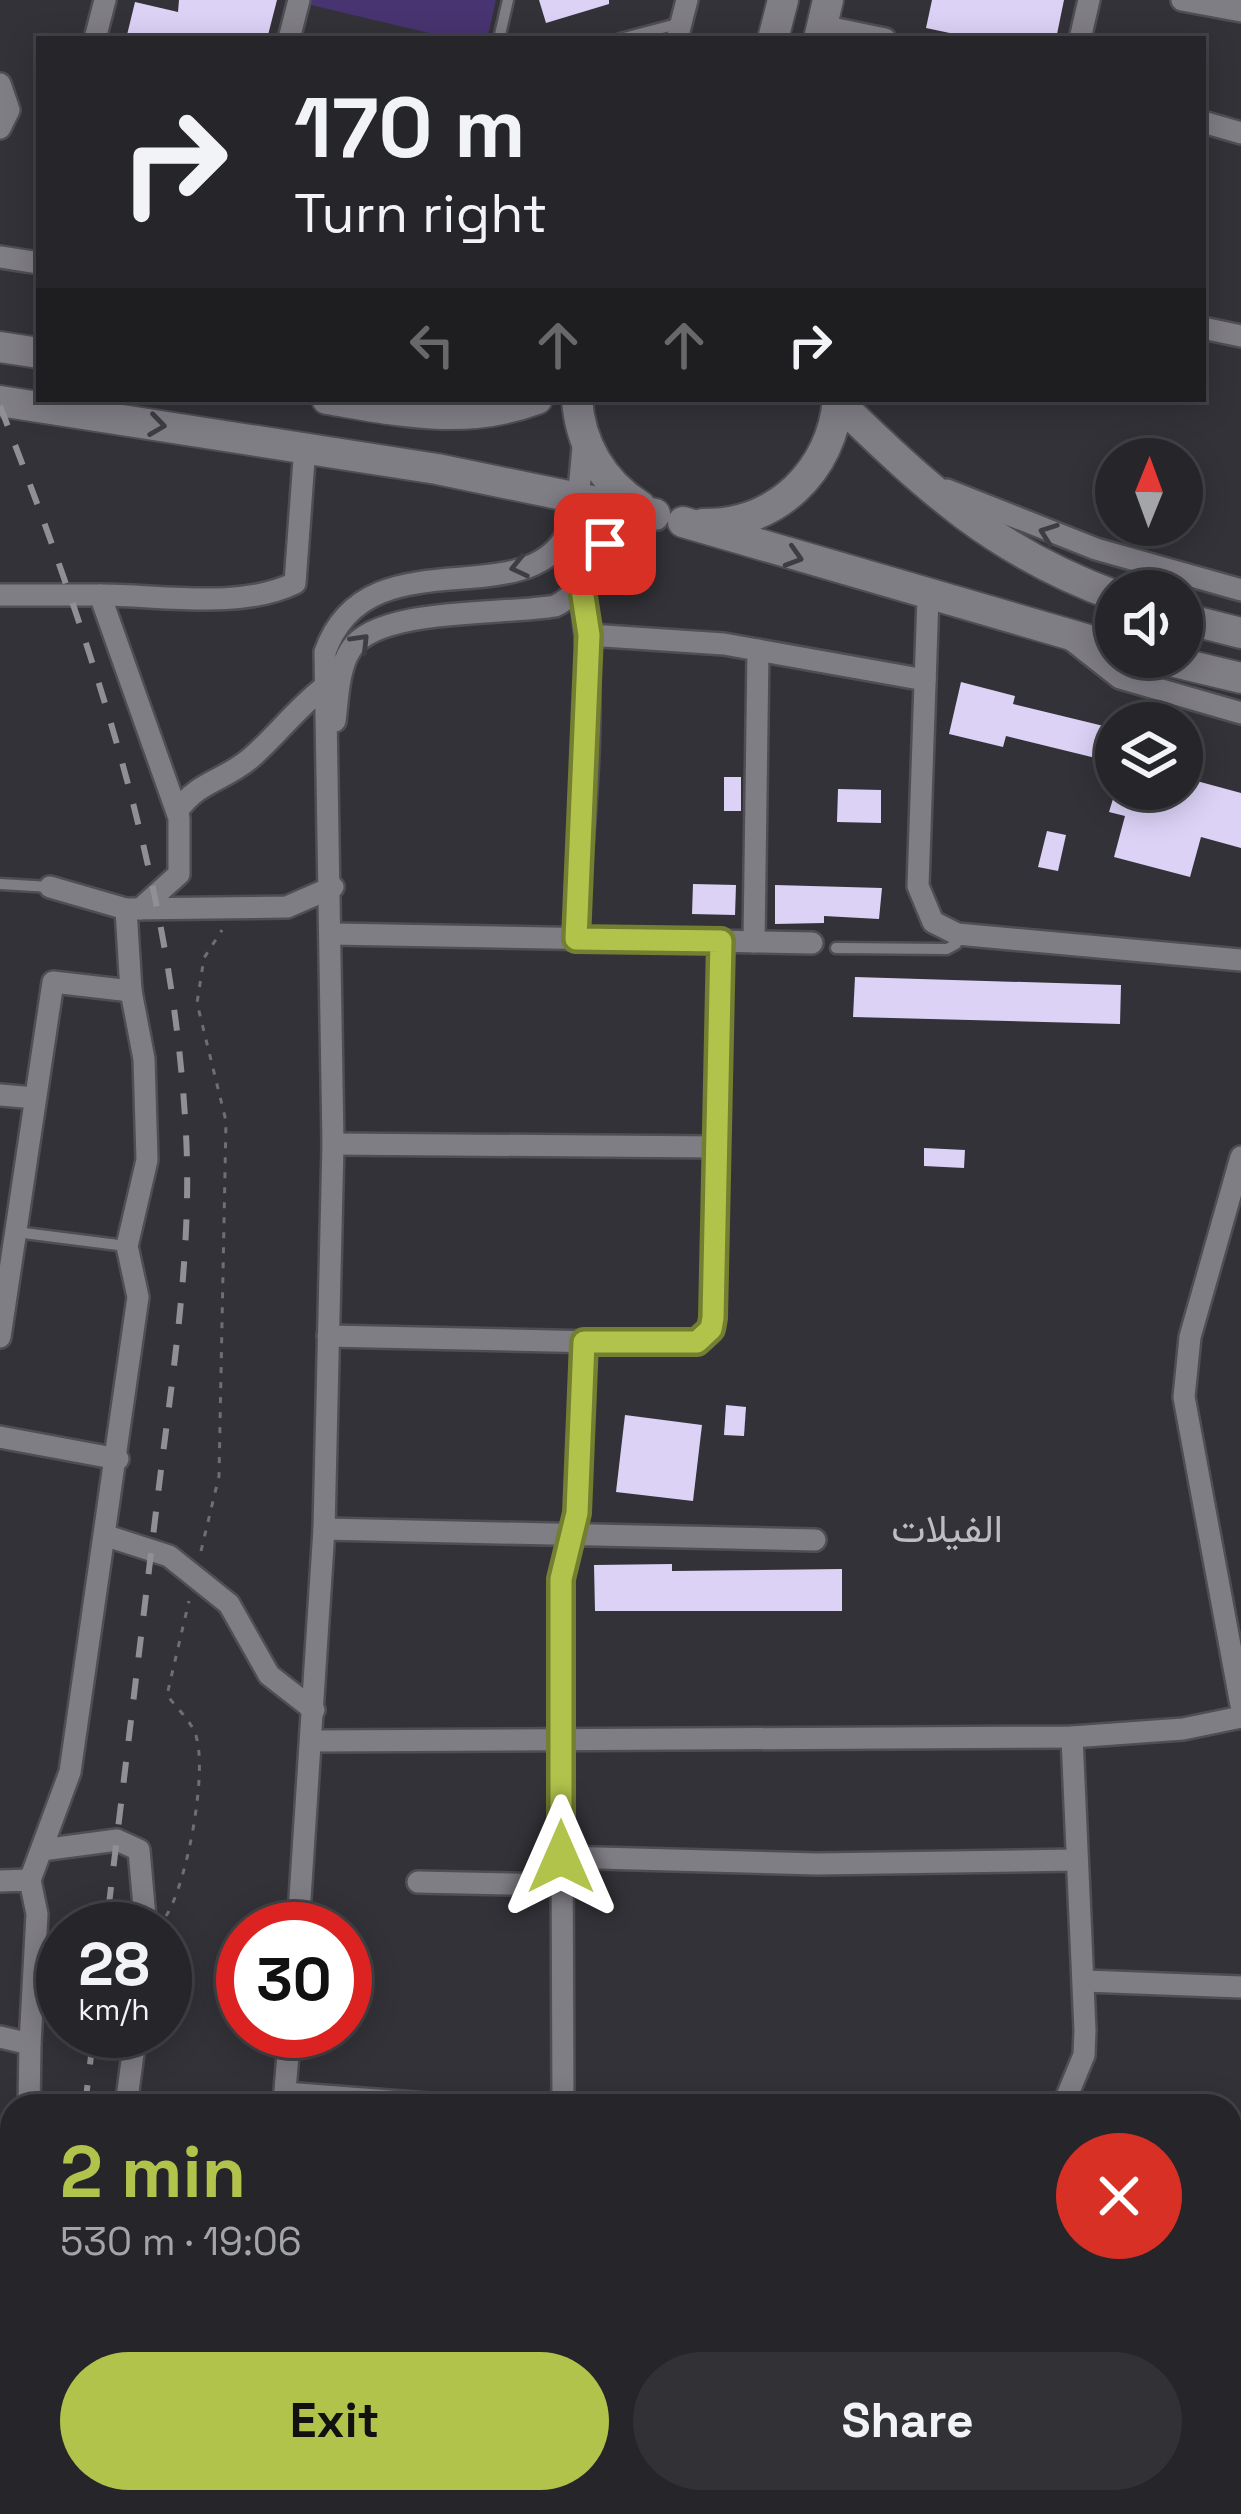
<!DOCTYPE html>
<html lang="en">
<head>
<meta charset="utf-8">
<style>
  :root { --surface:#26262a; --page:#323236; --text:#f1f3f6; --muted:#a4a5a8; --line:#424347; --accent:#b2c34c }
  body { margin:0; font-family:"Space Grotesk",Vazirmatn,sans-serif; background:var(--page); color:var(--text); height:100vh; display:flex; flex-direction:column; font-size:45px; white-space:nowrap }
  * { box-sizing:border-box; margin:0 }
  p { font-size:39px; color:var(--muted) }
  .icon { flex:none; width:66px; height:66px; fill:none; stroke:currentColor; stroke-width:2; stroke-linecap:round; stroke-linejoin:round }
  .map { position:relative; flex:1; overflow:hidden }
  .side { position:absolute; left:0px; top:2094px; width:1242px; height:420px; display:flex; flex-direction:column; background:var(--surface); border-radius:36px 36px 0 0; box-shadow:0 6px 30px #0003,0 0 0 3px var(--line) }
  .side>* { flex:none }
  .top-card { position:absolute; left:36px; top:36px; width:1170px; height:366px; border-radius:0px; box-shadow:0 6px 30px #0003,0 0 0 3px var(--line); background:#26262a; color:var(--text); overflow:hidden }
  .needle { width:78px; rotate:1deg }
  .controls { position:absolute; left:1095px; top:438px; display:grid; gap:24px }
  .controls a { display:grid; place-items:center; width:108px; height:108px; border-radius:50%; background:var(--surface); box-shadow:0 6px 30px #0003,0 0 0 3px var(--line); font-size:60px }
  .speed { position:absolute; left:36px; top:1902px; display:flex; gap:24px; font-size:60px; font-weight:700; text-align:center }
  .speed>* { display:grid; place-content:center; width:156px; height:156px; border-radius:50%; background:var(--surface); box-shadow:0 6px 30px #0003,0 0 0 3px var(--line); line-height:1 }
  .speed small { font-size:30px; font-weight:400 }
  .speed .limit { border:18px solid #d22; background:#fff; color:#111 }
  .pin { position:absolute; display:grid; place-items:center; width:102px; height:102px; color:#fff; margin:-51px; border-radius:24px; box-shadow:0 6px 18px #0006 }
  .me { position:absolute; width:132px; margin:-66px; rotate:0deg; stroke-linejoin:round; filter:drop-shadow(0 0 9px #0008) }
  .turn { display:flex; align-items:center; gap:42px; height:252px; padding:0 60px; font-size:54px }
  .turn .icon { width:156px; height:156px; stroke-width:2.5 }
  .turn b { display:block; font-size:84px; line-height:102px }
  .lanes { display:flex; align-items:center; height:114px; padding:0 60px; background:#0003; justify-content:center; gap:60px; direction:ltr }
  .lanes .off { opacity:.35 }
  .round { display:grid; place-items:center; flex:none; width:126px; height:126px; border-radius:63px; background:var(--page) }
  .headline { display:flex; align-items:center; justify-content:space-between; height:204px; padding:0 60px }
  h1 { font-size:72px; font-weight:700; line-height:90px; color:var(--accent) }
  .cta { display:flex; gap:24px; margin-top:auto; padding:24px 60px }
  .cta a { flex:1; height:138px; border-radius:72px; background:var(--accent); color:#111; font-size:48px; font-weight:700; line-height:138px; text-align:center }
  .cta a+a { background:var(--page); color:var(--text) }
  .map>svg:first-child { display:block }
  .green { fill:#483470 }
  .building { fill:#dbd2f6 }
  .lines { fill:none; stroke-linecap:round; stroke-linejoin:round }
  .lane-casing { stroke:#4f4e53; stroke-width:15 }
  .street-casing { stroke:#4f4e53; stroke-width:26 }
  .secondary-casing { stroke:#4f4e53; stroke-width:34 }
  .path { stroke:#6f6e73; stroke-width:3; stroke-dasharray:6 9; stroke-linecap:butt }
  .lane { stroke:#807e85; stroke-width:10 }
  .street { stroke:#807e85; stroke-width:21 }
  .secondary { stroke:#807e85; stroke-width:30 }
  .rail { stroke:#908f94; stroke-width:6; stroke-dasharray:21 21; stroke-linecap:butt }
  .oneway { stroke:#3f3d44 }
  .route-casing { stroke:#747f31; stroke-width:30 }
  .route { stroke:#b2c34c; stroke-width:21 }
  .labels { text-anchor:middle; dominant-baseline:central; stroke-width:12; stroke-linejoin:round; paint-order:stroke }
  .neighbourhood-label { font-size:39px; fill:#bebdc4; stroke:#333238 }
</style>
</head>
<body>
<div class="map">
<svg width="1241" height="2514" viewBox="0 0 1241 2514">
  <rect width="100%" height="100%" fill="#333238"/>
  <path class="green" d="M312,0H496L487,39H454L311,5Z"/>
  <g class="building">
    <path d="M179,0H277L267,39H126L135,2L178,12Z"/>
    <path d="M539,0H609V4L546,23Z"/>
    <path d="M932,0H1064L1056,39H978L926,28Z"/>
    <path d="M961,682L1015,696L1013,704L1116,729V763L1006,736L1003,747L949,734Z"/>
    <rect x="724" y="777" width="17" height="34"/>
    <path d="M1182,777L1241,793V848L1201,837L1190,877L1114,857L1125,816L1109,812L1116,789H1182Z"/>
    <path d="M838,789L881,790V823L837,822Z"/>
    <path d="M1047,831L1066,835L1058,871L1038,867Z"/>
    <path d="M693,884L736,885L735,915L692,914Z"/>
    <path d="M775,885L882,888L879,919L824,916V923L775,924Z"/>
    <path d="M855,977L1121,985L1120,1024L853,1017Z"/>
    <path d="M924,1148L965,1150L964,1168L924,1166Z"/>
    <path d="M726,1405L746,1407L744,1436L724,1435Z"/>
    <path d="M625,1415L702,1425L693,1501L616,1492Z"/>
    <path d="M672,1564V1571L842,1569V1611H595L594,1565Z"/>
  </g>
  <g class="lines">
    <defs>
      <g id="lane">
        <path d="M499,39L508,0"/>
        <path d="M620,39L681,23"/>
        <path d="M0,884L50,887"/>
        <path d="M836,948L947,949L956,944L957,934"/>
        <path d="M16,1232L126,1246"/>
        <path d="M590,2502L744,2514"/>
      </g>
      <g id="street">
        <path d="M1182,0L1241,11"/>
        <path d="M822,26L885,39"/>
        <path d="M95,39L105,0"/>
        <path d="M289,39L299,0"/>
        <path d="M677,39L687,0"/>
        <path d="M1080,39L1089,0"/>
        <path d="M0,84L9,110L0,128"/>
        <path d="M1203,122L1241,133"/>
        <path d="M0,257L39,263"/>
        <path d="M1203,328L1241,336"/>
        <path d="M947,490L1096,549L1241,590"/>
        <path d="M566,535C607,663 582,806 576,939"/>
        <path d="M0,595H100L179,818V874L140,909"/>
        <path d="M100,595C160,595 240,610 295,583L305,446"/>
        <path d="M928,597L918,886L933,922L957,934L1241,960"/>
        <path d="M589,635L724,644L925,680"/>
        <path d="M1068,637L1120,678L1241,713"/>
        <path d="M335,721C338,698 338,669 351,649C378,607 505,615 555,606C600,584 597,521 657,519"/>
        <path d="M177,812C198,780 226,781 253,756C278,734 294,711 323,688"/>
        <path d="M50,887L126,909L287,907L333,887"/>
        <path d="M333,934L812,943"/>
        <path d="M754,942L758,650"/>
        <path d="M0,1095L35,1098"/>
        <path d="M333,1144L717,1147"/>
        <path d="M1241,1157L1190,1337L1184,1397L1241,1705"/>
        <path d="M328,1336L685,1344L705,1337L713,1318L721,941"/>
        <path d="M0,1337L53,982L131,991"/>
        <path d="M0,1437L118,1459"/>
        <path d="M324,1529L815,1540"/>
        <path d="M107,1536L169,1556L229,1604L269,1675L314,1710"/>
        <path d="M312,1741L1072,1737L1183,1729L1241,1717"/>
        <path d="M42,1850L117,1840L139,1850L146,1929"/>
        <path d="M561,1857L817,1864L1077,1860"/>
        <path d="M30,1880L70,1772L138,1297L127,1246L147,1160L144,1059L131,991L126,909"/>
        <path d="M0,1881L30,1880L37,1914L30,2044"/>
        <path d="M418,1882L561,1885"/>
        <path d="M298,1929L324,1529L333,1144L325,652C366,536 517,613 564,539C581,512 580,469 584,438"/>
        <path d="M1085,1981L1241,1987"/>
        <path d="M0,2037L30,2044L29,2106"/>
        <path d="M285,2093L454,2106"/>
        <path d="M284,2102L290,2031"/>
        <path d="M126,2106L136,2031"/>
        <path d="M563,2106L561,1579L577,1513L584,1342"/>
        <path d="M1063,2106L1084,2055L1085,2030L1072,1737"/>
        <path d="M0,2209L12,2179"/>
        <path d="M0,2211L9,2252"/>
        <path d="M1230,2227L1239,2228"/>
        <path d="M1230,2323L1241,2325"/>
        <path d="M1230,2373L1241,2347"/>
        <path d="M388,2502L460,2506"/>
        <path d="M716,2513L718,2502"/>
        <path d="M249,2514L250,2502"/>
        <path d="M571,2514V2502"/>
        <path d="M755,2514L757,2502"/>
        <path d="M1157,2514L1164,2502"/>
      </g>
      <g id="secondary">
        <path d="M773,39L783,0"/>
        <path d="M819,39L828,0"/>
        <path d="M0,347L39,353"/>
        <path d="M327,399C400,411 465,426 537,399"/>
        <path d="M577,399C580,444 602,482 640,506"/>
        <path d="M0,401L437,469L655,514"/>
        <path d="M838,402C928,489 995,552 1116,596"/>
        <path d="M683,522L1116,648"/>
        <path d="M703,524C776,525 832,471 838,399"/>
        <path d="M1182,618L1241,633"/>
        <path d="M1153,657L1241,678"/>
      </g>
    </defs>
    <use href="#lane" class="lane-casing"/>
    <use href="#street" class="street-casing"/>
    <use href="#secondary" class="secondary-casing"/>
    <g class="path">
      <path d="M201,1551L219,1476L226,1121L197,1003L204,958L222,930"/>
      <path d="M166,1916C187,1884 209,1768 195,1733C190,1720 175,1706 167,1695L189,1601"/>
      <path d="M122,2514L124,2502"/>
    </g>
    <use href="#lane" class="lane"/>
    <use href="#street" class="street"/>
    <use href="#secondary" class="secondary"/>
    <g class="rail">
      <path d="M0,406C91,640 173,881 186,1134C192,1248 174,1364 160,1478C142,1628 124,1779 106,1929"/>
      <path d="M85,2106L94,2031"/>
      <path d="M36,2514L37,2502"/>
    </g>
  </g>
  <defs><path id="oneway-chevron" d="M-2-3.5L2.5 0L-2 3.5" fill="none" stroke-width="1.6" stroke-linecap="round" stroke-linejoin="round" transform="scale(3)"/></defs>
  <g class="oneway">
    <use href="#oneway-chevron" transform="translate(157 425) rotate(8)"/>
    <use href="#oneway-chevron" transform="translate(1048 533) rotate(-160)"/>
    <use href="#oneway-chevron" transform="translate(794 557) rotate(17)"/>
    <use href="#oneway-chevron" transform="translate(519 567) rotate(167)"/>
    <use href="#oneway-chevron" transform="translate(361 642) rotate(-46)"/>
  </g>
  <g class="lines">
    <defs>
      <path id="route" d="M561,1857V1579L577,1513L584,1342H697L711,1329L713,1318L721,941L576,939L589,635L581,583L605,544"/>
    </defs>
    <use href="#route" class="route-casing"/>
    <use href="#route" class="route"/>
  </g>
  <g class="labels">
    <g class="neighbourhood-label">
      <text x="947" y="1528">الفيلات</text>
    </g>
  </g>
</svg>
<div class="controls">
<a><svg class="needle" viewBox="-14 -14 28 28"><path d="M0-13l5 13h-10z" fill="#e53935"/><path d="M0 13l5-13h-10z" fill="#a4a5a8"/></svg></a>
<a><svg class="icon" aria-label="sound" viewBox="0 0 24 24"><path d="M4 9h4l5-4v14l-5-4H4zM17 9q2 3 0 6"/></svg></a>
<a><svg class="icon" aria-label="layers" viewBox="0 0 24 24"><path d="M12 4l9 5-9 5-9-5zM3 14l9 5 9-5"/></svg></a>
</div>
<div class="speed"><div>28<small>km/h</small></div><div class="limit">30</div></div>
<div class="pin" style="left:605px;top:544px;background:#d93025"><svg class="icon" aria-label="arrive" viewBox="0 0 24 24"><path d="M6 21V4h12l-3 4 3 4H6"/></svg></div>
<svg class="me" style="left:561px;top:1857px" viewBox="-20 -20 40 40"><path d="M0-17L14 15 0 8-14 15z" fill="#b2c34c" stroke="#fff" stroke-width="4"/></svg>
<div class="top-card">
<div class="turn"><svg class="icon" aria-label="right" viewBox="0 0 24 24"><path d="M7 20v-9h11M14 6l5 5-5 5"/></svg><div><b>170 m</b>Turn right</div></div>
<div class="lanes"><svg class="icon off" aria-label="left" viewBox="0 0 24 24"><path d="M17 20v-9H6M10 6l-5 5 5 5"/></svg><svg class="icon off" aria-label="ahead" viewBox="0 0 24 24"><path d="M12 20V5M6 11l6-6 6 6"/></svg><svg class="icon off" aria-label="ahead" viewBox="0 0 24 24"><path d="M12 20V5M6 11l6-6 6 6"/></svg><svg class="icon" aria-label="right" viewBox="0 0 24 24"><path d="M7 20v-9h11M14 6l5 5-5 5"/></svg></div>
</div>
<section class="side">
<div class="headline"><div><h1>2 min</h1><p>530 m · 19:06</p></div><a class="round" style="background:#d93025;color:#fff"><svg class="icon" aria-label="close" viewBox="0 0 24 24"><path d="M6 6l12 12M18 6L6 18"/></svg></a></div>
<div class="cta"><a>Exit</a><a>Share</a></div>
</section>
</div>
</body>
</html>
